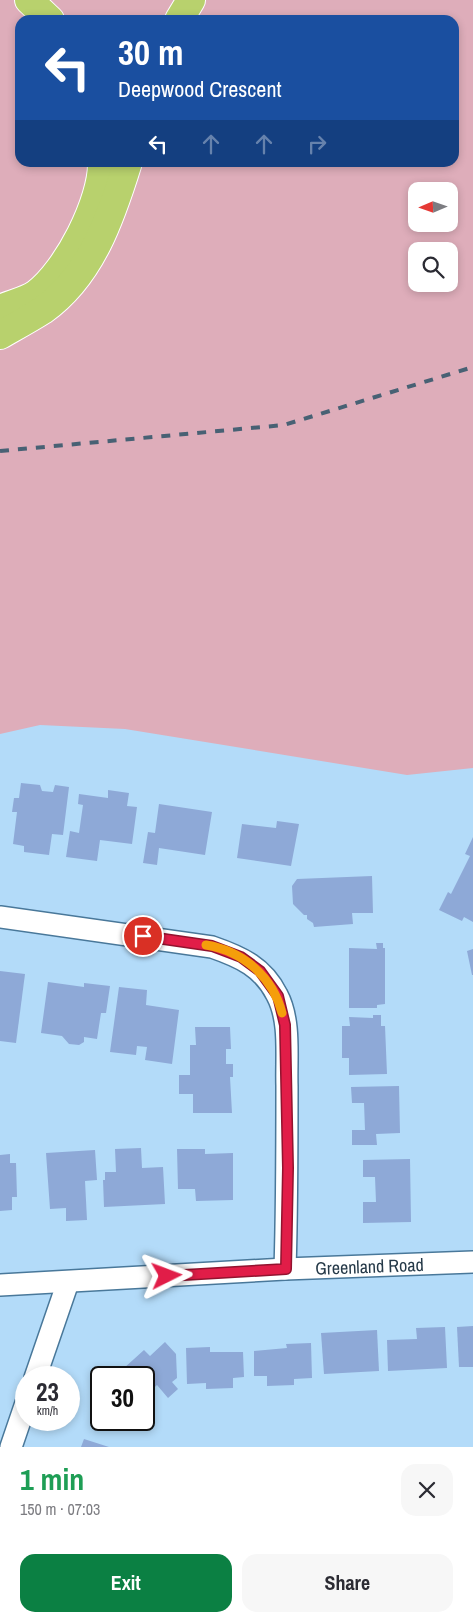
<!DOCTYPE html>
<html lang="en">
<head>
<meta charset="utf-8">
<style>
  :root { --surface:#fff; --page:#f7f7f7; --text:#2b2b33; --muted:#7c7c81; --accent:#0b8043 }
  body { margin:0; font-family:"Archivo Narrow",sans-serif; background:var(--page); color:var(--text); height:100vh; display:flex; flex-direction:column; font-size:19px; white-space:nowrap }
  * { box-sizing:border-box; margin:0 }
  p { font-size:16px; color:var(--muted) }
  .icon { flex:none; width:28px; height:28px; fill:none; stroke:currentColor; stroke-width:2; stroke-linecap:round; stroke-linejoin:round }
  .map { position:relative; height:1447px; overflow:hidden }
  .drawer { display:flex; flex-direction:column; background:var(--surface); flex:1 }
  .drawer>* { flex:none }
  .guide { position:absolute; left:15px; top:15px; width:444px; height:152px; border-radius:15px; box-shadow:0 2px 8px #0003; background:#1a4fa0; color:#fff; overflow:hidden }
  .needle { width:32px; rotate:268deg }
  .controls { position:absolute; left:408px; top:182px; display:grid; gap:10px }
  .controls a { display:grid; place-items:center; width:50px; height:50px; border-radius:10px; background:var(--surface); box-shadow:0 2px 8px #0003; font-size:25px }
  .speed { position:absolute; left:15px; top:1366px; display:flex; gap:10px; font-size:25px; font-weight:700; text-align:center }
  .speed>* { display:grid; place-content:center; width:65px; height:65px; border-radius:50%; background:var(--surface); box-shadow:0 2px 8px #0003; line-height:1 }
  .speed small { font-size:12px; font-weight:400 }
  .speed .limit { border:2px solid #111; border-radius:8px; background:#fff; color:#111 }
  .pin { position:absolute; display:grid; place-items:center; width:42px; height:42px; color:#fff; margin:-21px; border:2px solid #fff; border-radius:50%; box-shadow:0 1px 5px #0007 }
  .me { position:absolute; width:55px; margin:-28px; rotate:87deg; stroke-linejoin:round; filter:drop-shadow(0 0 4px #0008) }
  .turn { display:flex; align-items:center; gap:18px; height:105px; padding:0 20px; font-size:22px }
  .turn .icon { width:65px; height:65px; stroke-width:2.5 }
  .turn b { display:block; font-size:35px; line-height:42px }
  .lanes { display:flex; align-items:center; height:48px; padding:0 20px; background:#0003; justify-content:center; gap:25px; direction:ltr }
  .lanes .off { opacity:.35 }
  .round { display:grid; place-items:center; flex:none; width:52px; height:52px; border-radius:15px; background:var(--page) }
  .headline { display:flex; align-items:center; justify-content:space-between; height:85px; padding:0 20px }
  h1 { font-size:30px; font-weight:800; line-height:38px; color:#1e9e55 }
  .button { display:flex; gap:10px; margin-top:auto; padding:10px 20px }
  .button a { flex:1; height:58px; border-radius:15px; background:var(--accent); color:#fff; font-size:20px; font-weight:800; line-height:58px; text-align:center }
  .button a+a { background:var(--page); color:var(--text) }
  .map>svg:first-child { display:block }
  .green { fill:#deadba; fill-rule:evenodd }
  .building { fill:#8ea9d7 }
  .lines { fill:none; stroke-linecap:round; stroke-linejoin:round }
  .minor-casing { stroke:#49789a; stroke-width:24 }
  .motorway-casing { stroke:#fff; stroke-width:30 }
  .minor { stroke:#fff; stroke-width:21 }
  .motorway { stroke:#b8d16d; stroke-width:28 }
  .rail { stroke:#486174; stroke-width:4; stroke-dasharray:9 9; stroke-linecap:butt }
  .route-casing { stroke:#92132f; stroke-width:12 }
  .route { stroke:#e11d48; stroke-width:9 }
  .slow { stroke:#f59e0b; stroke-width:9 }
  .labels { text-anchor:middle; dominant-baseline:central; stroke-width:4; stroke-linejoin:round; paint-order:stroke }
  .street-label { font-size:18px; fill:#253948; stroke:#b3dbf9 }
</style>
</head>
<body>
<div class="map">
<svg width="473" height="1447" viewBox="0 0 473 1447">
  <rect width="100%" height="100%" fill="#b3dbf9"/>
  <path class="green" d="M0,0H473V768L407,775L125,729L40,725L0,734ZM20,20H454V162H20ZM416,191H449V224H416ZM416,251H449V284H416Z"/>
  <g class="building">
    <path d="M21,783L40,785L42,791L53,792L55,785L69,787L63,835L52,834L49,855L24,852V846L13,844L17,812H12L14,798H19Z"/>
    <path d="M108,790L129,793L127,806L137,807L132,844L100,840L97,861L66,857L70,831L79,833L83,805L78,804L79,794L108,798Z"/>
    <path d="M159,804L212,812L205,855L159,848L157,865L143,863L148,832L155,833Z"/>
    <path d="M277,821L299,824L291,866L237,858L242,824L276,828Z"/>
    <path d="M473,837V922L464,917L462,921L439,910L448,892L451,894L470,856L465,854Z"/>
    <path d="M372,876L373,913H352L353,924L314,927L313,923L307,919V915H304L293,904L292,886L297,879Z"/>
    <path d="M376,943H383V948H385V1004L377,1005V1008H349V948L377,949Z"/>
    <path d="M473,949V975H472L467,951Z"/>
    <path d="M0,971L25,974L16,1043L0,1041Z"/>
    <path d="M48,982L84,987V983L110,986L106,1013H101L97,1039L84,1037V1042L79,1045L69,1044L62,1036L41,1033Z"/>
    <path d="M119,987L147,990L146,1005L179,1010L172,1064L145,1060L147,1047L137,1046L136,1055L110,1052Z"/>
    <path d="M373,1015H381V1026H385L387,1074L349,1075V1058H342V1026H350L349,1017L373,1018Z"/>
    <path d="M195,1027H230L231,1049H226V1064H233V1077H230L232,1113H193V1094H179V1075H190V1045H196Z"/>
    <path d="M399,1086L400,1133L376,1134L377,1145H352V1130H365L364,1103H352L351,1087Z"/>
    <path d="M141,1148L142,1168L163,1167L165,1204L104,1207L103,1180H105V1172H116L115,1149Z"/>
    <path d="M177,1149H205V1154L233,1153V1200L196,1201L195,1189H178Z"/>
    <path d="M95,1150L97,1180L85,1181L87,1220L66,1221V1208L50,1209L46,1153Z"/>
    <path d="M10,1154V1163H16L17,1197H12V1210L0,1211V1155Z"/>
    <path d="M410,1159L411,1222L363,1223V1202H376L375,1177H363V1160Z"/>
    <path d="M473,1326V1367H459L457,1327Z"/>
    <path d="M445,1327L447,1368L388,1371L387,1340L417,1339L416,1328Z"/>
    <path d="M377,1330L379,1371L324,1374L321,1333Z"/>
    <path d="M165,1342L176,1354L177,1378L172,1382L178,1389L168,1398L157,1385L144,1397V1378H113L144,1350L150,1356Z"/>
    <path d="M311,1343L312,1378L294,1379V1385L267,1386V1376H254V1351L287,1348L286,1344Z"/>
    <path d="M210,1347V1352H243L244,1377L233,1378V1388L206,1389V1383L187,1384L186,1348Z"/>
    <path d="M84,1439L109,1447H81Z"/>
  </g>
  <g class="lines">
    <defs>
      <g id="minor">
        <path d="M0,917L212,947C241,957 263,967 277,995C291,1021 286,1058 287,1086C287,1147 287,1208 285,1269"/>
        <path id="s1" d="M0,1285L285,1269L473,1262"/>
        <path d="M35,1378L68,1282"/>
        <path d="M11,1447L26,1403"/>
      </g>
      <g id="motorway">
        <path d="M29,0L50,20"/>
        <path d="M179,20L191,0"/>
        <path d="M0,309C11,304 26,301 36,294C67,271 103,201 102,162"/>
        <path d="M0,335C14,327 29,319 43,310C91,276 111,217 128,162"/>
      </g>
    </defs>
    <use href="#minor" class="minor-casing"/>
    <use href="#motorway" class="motorway-casing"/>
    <use href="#minor" class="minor"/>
    <use href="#motorway" class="motorway"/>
    <path class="rail" d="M0,451L284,425L473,367"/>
  </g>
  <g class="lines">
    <defs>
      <path id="route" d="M143,936L212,946L241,957L260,971L278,996L285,1025L288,1168L286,1269L167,1276"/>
    </defs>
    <use href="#route" class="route-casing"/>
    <use href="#route" class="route"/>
    <path class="slow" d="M206,945C243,951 273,977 282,1013"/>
  </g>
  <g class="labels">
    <g class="street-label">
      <text stroke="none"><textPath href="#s1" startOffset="370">Greenland Road</textPath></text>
    </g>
  </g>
</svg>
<div class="controls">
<a><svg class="needle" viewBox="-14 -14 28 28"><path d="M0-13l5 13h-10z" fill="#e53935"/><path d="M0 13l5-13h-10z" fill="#7c7c81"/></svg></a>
<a><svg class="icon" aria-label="search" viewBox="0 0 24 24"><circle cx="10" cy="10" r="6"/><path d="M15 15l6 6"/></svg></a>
</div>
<div class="speed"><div>23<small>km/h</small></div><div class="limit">30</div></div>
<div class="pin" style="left:143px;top:936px;background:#d93025"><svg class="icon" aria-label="arrive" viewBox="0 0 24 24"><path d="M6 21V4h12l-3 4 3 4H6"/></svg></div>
<svg class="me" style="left:167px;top:1276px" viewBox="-20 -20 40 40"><path d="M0-17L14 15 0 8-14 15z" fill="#e11d48" stroke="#fff" stroke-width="4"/></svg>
<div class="guide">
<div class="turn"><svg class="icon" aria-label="left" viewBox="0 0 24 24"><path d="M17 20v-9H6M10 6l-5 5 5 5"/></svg><div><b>30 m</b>Deepwood Crescent</div></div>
<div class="lanes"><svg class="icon" aria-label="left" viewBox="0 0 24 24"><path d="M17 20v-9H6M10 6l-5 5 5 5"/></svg><svg class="icon off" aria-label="ahead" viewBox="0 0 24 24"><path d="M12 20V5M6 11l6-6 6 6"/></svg><svg class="icon off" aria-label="ahead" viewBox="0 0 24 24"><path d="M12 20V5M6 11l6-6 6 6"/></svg><svg class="icon off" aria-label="right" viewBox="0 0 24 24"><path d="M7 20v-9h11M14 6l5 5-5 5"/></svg></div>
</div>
</div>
<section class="drawer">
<div class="headline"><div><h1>1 min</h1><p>150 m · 07:03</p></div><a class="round"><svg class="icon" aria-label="close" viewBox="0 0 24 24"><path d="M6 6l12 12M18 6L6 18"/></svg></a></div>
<div class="button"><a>Exit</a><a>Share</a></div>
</section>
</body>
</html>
